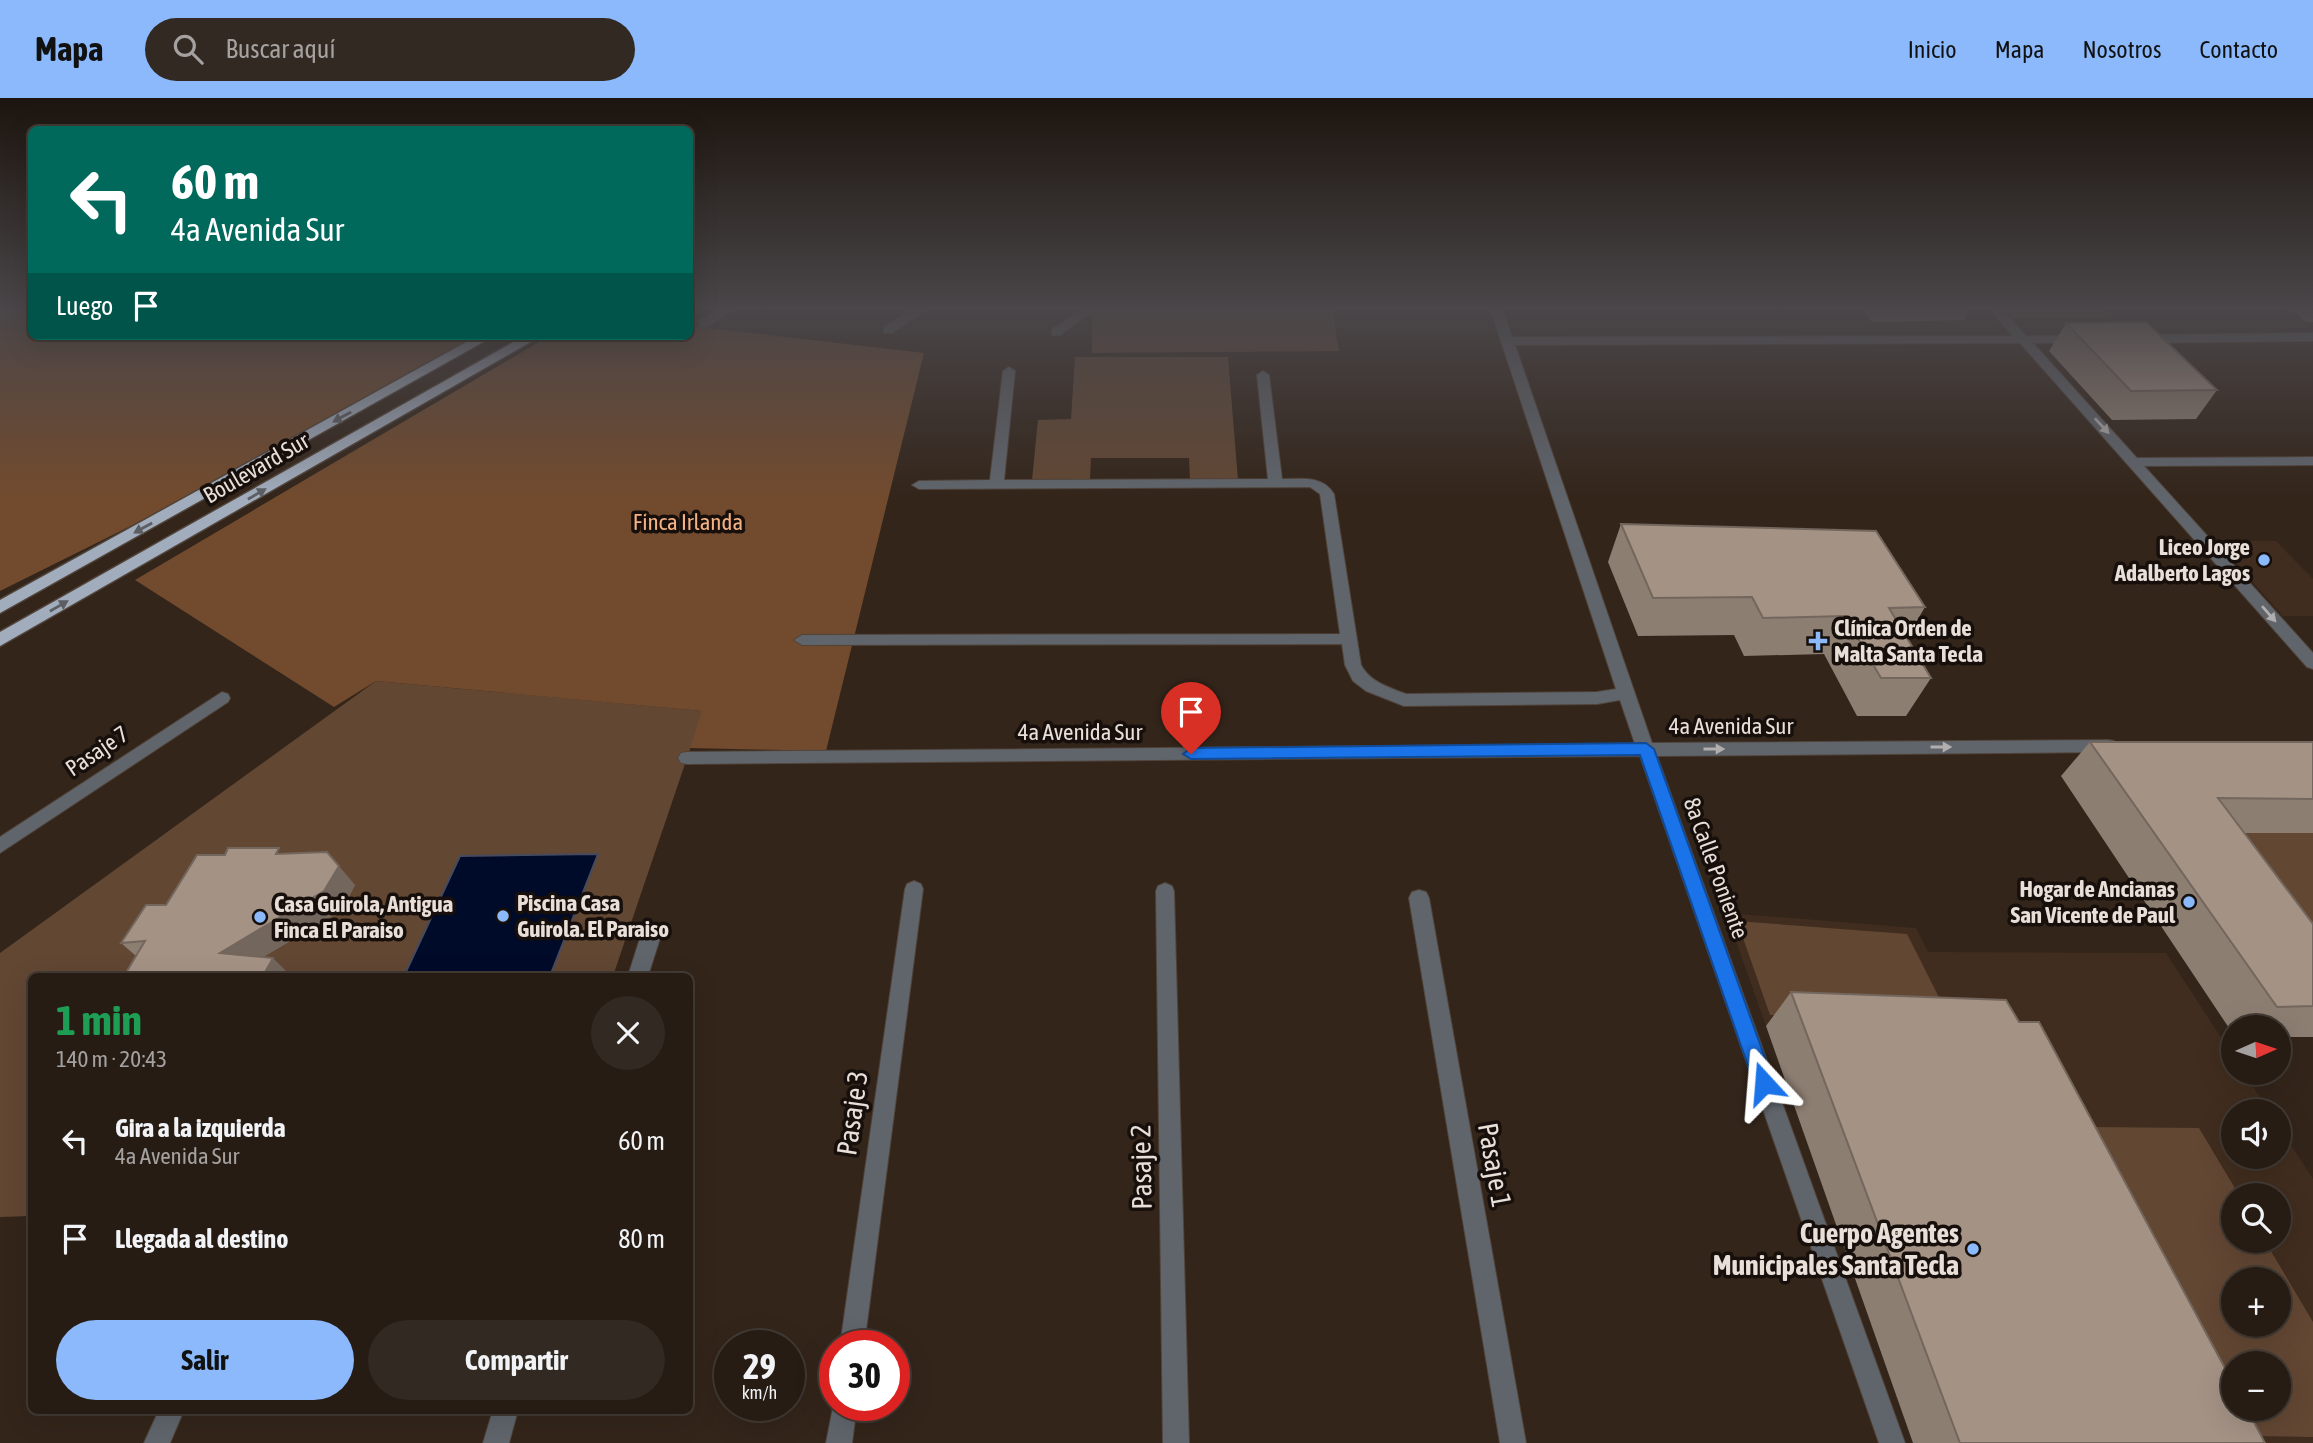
<!DOCTYPE html>
<html lang="es">
<head>
<meta charset="utf-8">
<style>
  :root { --surface:#261c14; --page:#322922; --text:#f1f3f6; --muted:#a4a1a0; --line:#423a34; --accent:#8bb9fc }
  body { margin:0; font-family:"Asap Condensed",sans-serif; background:var(--page); color:var(--text); height:100vh; display:flex; flex-direction:column; font-size:26px; white-space:nowrap }
  * { box-sizing:border-box; margin:0 }
  p { font-size:23px; color:var(--muted) }
  .icon { flex:none; width:38px; height:38px; fill:none; stroke:currentColor; stroke-width:2; stroke-linecap:round; stroke-linejoin:round }
  .map { position:relative; flex:1; overflow:hidden }
  .panel { position:absolute; left:28px; top:875px; width:665px; height:441px; display:flex; flex-direction:column; background:var(--surface); border-radius:10px; box-shadow:0 7px 28px #0002,0 0 0 2px var(--line) }
  .panel>* { flex:none }
  .banner { position:absolute; left:28px; top:28px; width:665px; height:214px; border-radius:10px; box-shadow:0 7px 28px #0002,0 0 0 2px var(--line); background:#00695c; color:#fff; overflow:hidden }
  .needle { width:46px; rotate:87deg }
  .tools { position:absolute; left:2221px; top:917px; display:grid; gap:14px }
  .tools a { display:grid; place-items:center; width:70px; height:70px; border-radius:50%; background:var(--surface); box-shadow:0 7px 28px #0002,0 0 0 2px var(--line); font-size:35px }
  .speed { position:absolute; left:714px; top:1232px; display:flex; gap:14px; font-size:35px; font-weight:700; text-align:center }
  .speed>* { display:grid; place-content:center; width:91px; height:91px; border-radius:50%; background:var(--surface); box-shadow:0 7px 28px #0002,0 0 0 2px var(--line); line-height:1 }
  .speed small { font-size:18px; font-weight:400 }
  .speed .limit { border:10px solid #d22; background:#fff; color:#111 }
  .pin { position:absolute; display:grid; place-items:center; width:60px; height:60px; color:#fff; margin:-72px -30px; border-radius:50% 50% 50% 0; rotate:-45deg; box-shadow:0 0 7px #0007 }
  .pin .icon { rotate:45deg }
  .me { position:absolute; width:77px; margin:-38px; rotate:341deg; stroke-linejoin:round; filter:drop-shadow(0 0 5px #0008) }
  .turn { display:flex; align-items:center; gap:24px; height:147px; padding:0 28px; font-size:32px }
  .turn .icon { width:91px; height:91px; stroke-width:2.5 }
  .turn b { display:block; font-size:49px; line-height:60px }
  .then { display:flex; align-items:center; height:66px; padding:0 28px; background:#0003; gap:14px; font-size:26px }
  .round { display:grid; place-items:center; flex:none; width:74px; height:74px; border-radius:37px; background:var(--page) }
  .summary { display:flex; align-items:center; justify-content:space-between; height:119px; padding:0 28px }
  h1 { font-size:42px; font-weight:700; line-height:52px; color:#1e9e55 }
  .action { display:flex; gap:14px; margin-top:auto; padding:14px 28px }
  .action a { flex:1; height:80px; border-radius:42px; background:var(--accent); color:#111; font-size:28px; font-weight:700; line-height:80px; text-align:center }
  .action a+a { background:var(--page); color:var(--text) }
  ul { padding:0; list-style:none }
  li { display:flex; align-items:center; gap:21px; height:98px; padding:0 28px }
  li div { flex:1 }
  li b { display:block; font-size:26px }
  li em { font-style:normal }
  header { display:flex; align-items:center; gap:42px; box-sizing:border-box; height:98px; padding:0 35px; background:var(--accent); color:#111 }
  header strong { font-size:33px }
  nav { display:flex; gap:38px; margin-inline-start:auto; font-size:24px }
  .search { width:490px; height:63px; background:var(--page); display:flex; align-items:center; gap:18px; box-sizing:border-box; padding:0 24px; border-radius:38px; color:var(--muted); font-size:26px }
  .map>svg:first-child { display:block }
  .built { fill:#402d1f; fill-rule:evenodd }
  .green { fill:#624733; fill-rule:evenodd }
  .forest { fill:#724b2e }
  .water { fill:#000a29; stroke:#464a5e; stroke-width:2 }
  .lines { fill:none; stroke-linecap:round; stroke-linejoin:round }
  .pedestrian-casing { stroke:#504339; stroke-width:2 }
  .minor-casing { stroke:#504339; stroke-width:2 }
  .trunk-casing { stroke:#504339; stroke-width:3 }
  .pedestrian { fill:#60656c; fill-rule:evenodd }
  .minor { fill:#60656c; fill-rule:evenodd }
  .trunk { fill:#a1acbc; fill-rule:evenodd }
  .wall { fill:#8d7e72 }
  .shaded-wall { fill:#73665d }
  .building { fill:#a49285; stroke:#73665d; stroke-width:2 }
  .oneway { fill:#5c5e64 }
  .oneway2 { fill:#b2aead }
  .route { fill:#1a73e8; stroke:#114b97; stroke-width:2 }
  .poi-dot { fill:#8bb9fc; stroke:#160f0b; stroke-width:2.5 }
  .labels { text-anchor:middle; dominant-baseline:central; stroke-width:7; stroke-linejoin:round; paint-order:stroke }
  .street-label { font-size:23px; fill:#e9dfd9; stroke:#160f0b }
  .park-label { font-size:23px; fill:#f4b284; stroke:#160f0b }
  .poi-label { font-size:23px; font-weight:bold; fill:#e9dfd9; stroke:#160f0b; text-anchor:start }
  .near-street-label { font-size:28px; fill:#e9dfd9; stroke:#160f0b }
  .near-poi-label { font-size:28px; font-weight:bold; fill:#e9dfd9; stroke:#160f0b; text-anchor:end }
</style>
</head>
<body>
<header>
<strong>Mapa</strong>
<div class="search"><svg class="icon" aria-label="search" viewBox="0 0 24 24"><circle cx="10" cy="10" r="6"/><path d="M15 15l6 6"/></svg>Buscar aquí</div>
<nav><a>Inicio</a><a>Mapa</a><a>Nosotros</a><a>Contacto</a></nav>
</header>
<div class="map">
<svg width="2313" height="1345" viewBox="0 0 2313 1345">
  <rect width="100%" height="100%" fill="#33251a"/>
  <g class="built">
    <path d="M2216,443H2276L2313,481V518H2283Z"/>
    <path d="M1726,815L1916,830L1928,854L2166,855L2233,958V975H2244L2269,1013H2233V1059H2278L2279,1028L2313,1081V1345H2200L1766,928ZM2233,1097H2278V1143H2233ZM2233,1181H2278V1227H2233ZM2233,1265H2278V1311H2233Z"/>
  </g>
  <g class="green">
    <path d="M1100,210H1332L1339,253L1092,255V216Z"/>
    <path d="M2091,210H2100L2110,219L2013,220L2007,213L2092,212Z"/>
    <path d="M1075,259H1228L1238,382H1190L1189,360H1091L1090,382H1032L1038,322L1071,321Z"/>
    <path d="M376,583L703,613L613,878H32L31,1118L0,1119V855Z"/>
    <path d="M2184,734L2313,735V871Z"/>
    <path d="M1737,823L1907,836L1952,925L1770,917Z"/>
    <path d="M2089,1029L2199,1030L2239,1097H2233V1143H2265L2313,1224V1339L2252,1338L2238,1311H2278V1265H2233V1302ZM2233,1181H2278V1227H2233Z"/>
  </g>
  <g class="forest">
    <path d="M0,210H31L32,238H478L171,408L0,493Z"/>
    <path d="M690,228L924,255L826,653L690,650L702,613L376,583L334,609L135,482L549,238H690Z"/>
  </g>
  <path class="water" d="M598,756L550,878H404L460,758Z"/>
  <g class="lines">
    <defs>
      <path id="pedestrian" d="M2313,359V367L2136,368L2129,364L2136,360Z"/>
      <g id="minor">
        <path d="M723,210H737L707,229H699V223Z"/>
        <path d="M915,210H929L892,235H884V229Z"/>
        <path d="M1084,210H1098L1060,237H1052V231Z"/>
        <path d="M1490,210H1502L1512,239L2013,238L1989,210H2001L2026,238H2082V244L2078,245H2033L2313,555V571L2307,569L2020,245L1515,247L1652,645L2108,642L2114,643L2117,648L2114,653L2108,654L1657,658L1905,1345H1879L1640,658L687,666L681,665L678,660L681,655L687,654L1635,646L1620,602L1597,606L1404,608L1366,593L1353,583L1345,567L1342,546L802,547L794,542L802,537L1340,536L1320,396L1310,389L919,391L912,387L919,383L990,382L1003,273L1009,269L1015,273L1004,382L1268,381L1257,277L1263,273L1269,277L1282,381C1301,381 1323,377 1334,396L1361,567C1370,584 1388,589 1406,596L1597,594L1616,591Z"/>
        <path d="M2313,235V243L2141,245L2135,241L2141,237Z"/>
        <path d="M222,594L228,596L230,600L228,604L0,755V739Z"/>
        <path d="M914,783L921,786L923,791L864,1248H840L905,791L907,786Z"/>
        <path d="M1165,785L1172,788L1174,793L1189,1345H1163L1156,793L1158,788Z"/>
        <path d="M1419,792L1426,794L1429,800L1526,1345H1500L1409,800L1412,794Z"/>
        <path d="M652,826L659,828L662,834L648,878H628L642,834L645,828Z"/>
        <path d="M835,1299V1307H857L852,1345H826Z"/>
        <path d="M159,1312H184L170,1345H144Z"/>
        <path d="M493,1312H518L509,1345H483Z"/>
      </g>
      <g id="trunk">
        <path d="M477,238H494L0,515V502Z"/>
        <path d="M524,238H541L0,548V534Z"/>
      </g>
    </defs>
    <use href="#pedestrian" class="pedestrian-casing"/>
    <use href="#minor" class="minor-casing"/>
    <use href="#trunk" class="trunk-casing"/>
    <use href="#pedestrian" class="pedestrian"/>
    <use href="#minor" class="minor"/>
    <use href="#trunk" class="trunk"/>
  </g>
  <g class="wall">
    <path d="M1862,210H1970L1963,222L1872,224Z"/>
    <path d="M2290,210H2313V224H2306Z"/>
    <path d="M2066,225L2217,292L2196,321L2112,322L2049,253Z"/>
    <path d="M1621,426L1925,509L1907,540L1931,580L1906,618H1857L1824,556L1744,558L1734,537L1638,538L1608,464Z"/>
    <path d="M2090,644H2313V735H2244L2313,826V939H2278V929H2233V936L2061,678Z"/>
    <path d="M284,755L355,787L341,813L263,859L136,858L121,845L166,807Z"/>
    <path d="M1791,894L2265,1345H1913L1766,928Z"/>
  </g>
  <g class="shaded-wall">
    <path d="M339,768L355,787L341,813L239,873L220,855Z"/>
    <path d="M273,860L291,878H263Z"/>
  </g>
  <g class="building">
    <path d="M2146,224L2217,292L2131,293L2066,225Z"/>
    <path d="M1621,426L1876,433L1925,509L1889,510L1931,580H1881L1845,518L1763,520L1752,499L1653,500Z"/>
    <path d="M2090,644H2313V701L2218,700L2313,826V908L2277,909Z"/>
    <path d="M228,750H279L276,756L327,754L339,768L324,793L220,855L273,860L263,878H124L145,843L121,845L146,807H166L197,757H225Z"/>
    <path d="M1791,894L2006,902L2019,924H2039L2233,1285V1311H2247L2265,1345H1960Z"/>
  </g>
  <defs><path id="oneway-solid" d="M-6-.8H1V-3.2L6.5 0L1 3.2V.8H-6Z" transform="scale(1.75)"/></defs>
  <g class="oneway">
    <use href="#oneway-solid" transform="translate(342 319) rotate(151)"/>
    <use href="#oneway-solid" transform="translate(257 396) rotate(-30)"/>
    <use href="#oneway-solid" transform="translate(143 430) rotate(151)"/>
    <use href="#oneway-solid" transform="translate(59 508) rotate(-30)"/>
  </g>
  <g class="oneway2">
    <use href="#oneway-solid" transform="translate(2102 328) rotate(47)"/>
    <use href="#oneway-solid" transform="translate(2269 516) rotate(49)"/>
    <use href="#oneway-solid" transform="translate(1941 649)"/>
    <use href="#oneway-solid" transform="translate(1714 651)"/>
  </g>
  <linearGradient id="sky" x2="0" y2="1"><stop stop-color="#1c140e"/><stop offset="0.53" stop-color="#4a4649"/><stop offset="1" stop-color="#4a4649" stop-opacity="0"/></linearGradient>
  <rect width="2313" height="398" fill="url(#sky)"/>
  <path class="route" d="M1646,645L1654,651L1774,985L1771,992L1764,994L1757,992L1754,985L1640,657L1191,661L1183,656L1191,650Z"/>
  <g class="poi-dot">
    <circle cx="2264" cy="462" r="7"/>
    <path d="M1814.5 532.5h7v7h7v7h-7v7h-7v-7h-7v-7h7z"/>
    <circle cx="2189" cy="804" r="7"/>
    <circle cx="503" cy="818" r="7"/>
    <circle cx="260" cy="819" r="7"/>
    <circle cx="1973" cy="1151" r="7"/>
  </g>
  <g class="labels">
    <g class="street-label">
      <text transform="translate(256 370) rotate(-30)">Boulevard Sur</text>
      <text x="1731" y="628">4a Avenida Sur</text>
      <text x="1080" y="634">4a Avenida Sur</text>
      <text transform="translate(97 653) rotate(-34)">Pasaje 7</text>
      <text transform="translate(1716 770) rotate(70)">8a Calle Poniente</text>
    </g>
    <g class="park-label">
      <text x="688" y="424">Finca Irlanda</text>
    </g>
    <g class="poi-label">
      <text x="2250" y="449" text-anchor="end">Liceo Jorge<tspan x="2250" dy="26">Adalberto Lagos</tspan></text>
      <text x="1834" y="530">Clínica Orden de<tspan x="1834" dy="26">Malta Santa Tecla</tspan></text>
      <text x="2175" y="791" text-anchor="end">Hogar de Ancianas<tspan x="2175" dy="26">San Vicente de Paul</tspan></text>
      <text x="517" y="805">Piscina Casa<tspan x="517" dy="26">Guirola. El Paraiso</tspan></text>
      <text x="274" y="806">Casa Guirola, Antigua<tspan x="274" dy="26">Finca El Paraiso</tspan></text>
    </g>
    <g class="near-street-label">
      <text transform="translate(852 1015) rotate(-82)">Pasaje 3</text>
      <text transform="translate(1495 1067) rotate(80)">Pasaje 1</text>
      <text transform="translate(1141 1069) rotate(-91)">Pasaje 2</text>
    </g>
    <g class="near-poi-label">
      <text x="1959" y="1135">Cuerpo Agentes<tspan x="1959" dy="32">Municipales Santa Tecla</tspan></text>
    </g>
  </g>
</svg>
<div class="tools">
<a><svg class="needle" viewBox="-14 -14 28 28"><path d="M0-13l5 13h-10z" fill="#e53935"/><path d="M0 13l5-13h-10z" fill="#a4a1a0"/></svg></a>
<a><svg class="icon" aria-label="sound" viewBox="0 0 24 24"><path d="M4 9h4l5-4v14l-5-4H4zM17 9q2 3 0 6"/></svg></a>
<a><svg class="icon" aria-label="search" viewBox="0 0 24 24"><circle cx="10" cy="10" r="6"/><path d="M15 15l6 6"/></svg></a>
<a>+</a>
<a>−</a>
</div>
<div class="speed"><div>29<small>km/h</small></div><div class="limit">30</div></div>
<div class="pin" style="left:1191px;top:656px;background:#d93025"><svg class="icon" aria-label="arrive" viewBox="0 0 24 24"><path d="M6 21V4h12l-3 4 3 4H6"/></svg></div>
<svg class="me" style="left:1764px;top:985px" viewBox="-20 -20 40 40"><path d="M0-17L14 15 0 8-14 15z" fill="#1a73e8" stroke="#fff" stroke-width="4"/></svg>
<div class="banner">
<div class="turn"><svg class="icon" aria-label="left" viewBox="0 0 24 24"><path d="M17 20v-9H6M10 6l-5 5 5 5"/></svg><div><b>60 m</b>4a Avenida Sur</div></div>
<div class="then">Luego<svg class="icon" aria-label="arrive" viewBox="0 0 24 24"><path d="M6 21V4h12l-3 4 3 4H6"/></svg></div>
</div>
<section class="panel">
<div class="summary"><div><h1>1 min</h1><p>140 m · 20:43</p></div><a class="round"><svg class="icon" aria-label="close" viewBox="0 0 24 24"><path d="M6 6l12 12M18 6L6 18"/></svg></a></div>
<ul>
<li><svg class="icon" aria-label="left" viewBox="0 0 24 24"><path d="M17 20v-9H6M10 6l-5 5 5 5"/></svg><div><b>Gira a la izquierda</b><p>4a Avenida Sur</p></div><em>60 m</em></li>
<li><svg class="icon" aria-label="arrive" viewBox="0 0 24 24"><path d="M6 21V4h12l-3 4 3 4H6"/></svg><div><b>Llegada al destino</b></div><em>80 m</em></li>
</ul>
<div class="action"><a>Salir</a><a>Compartir</a></div>
</section>
</div>
</body>
</html>
